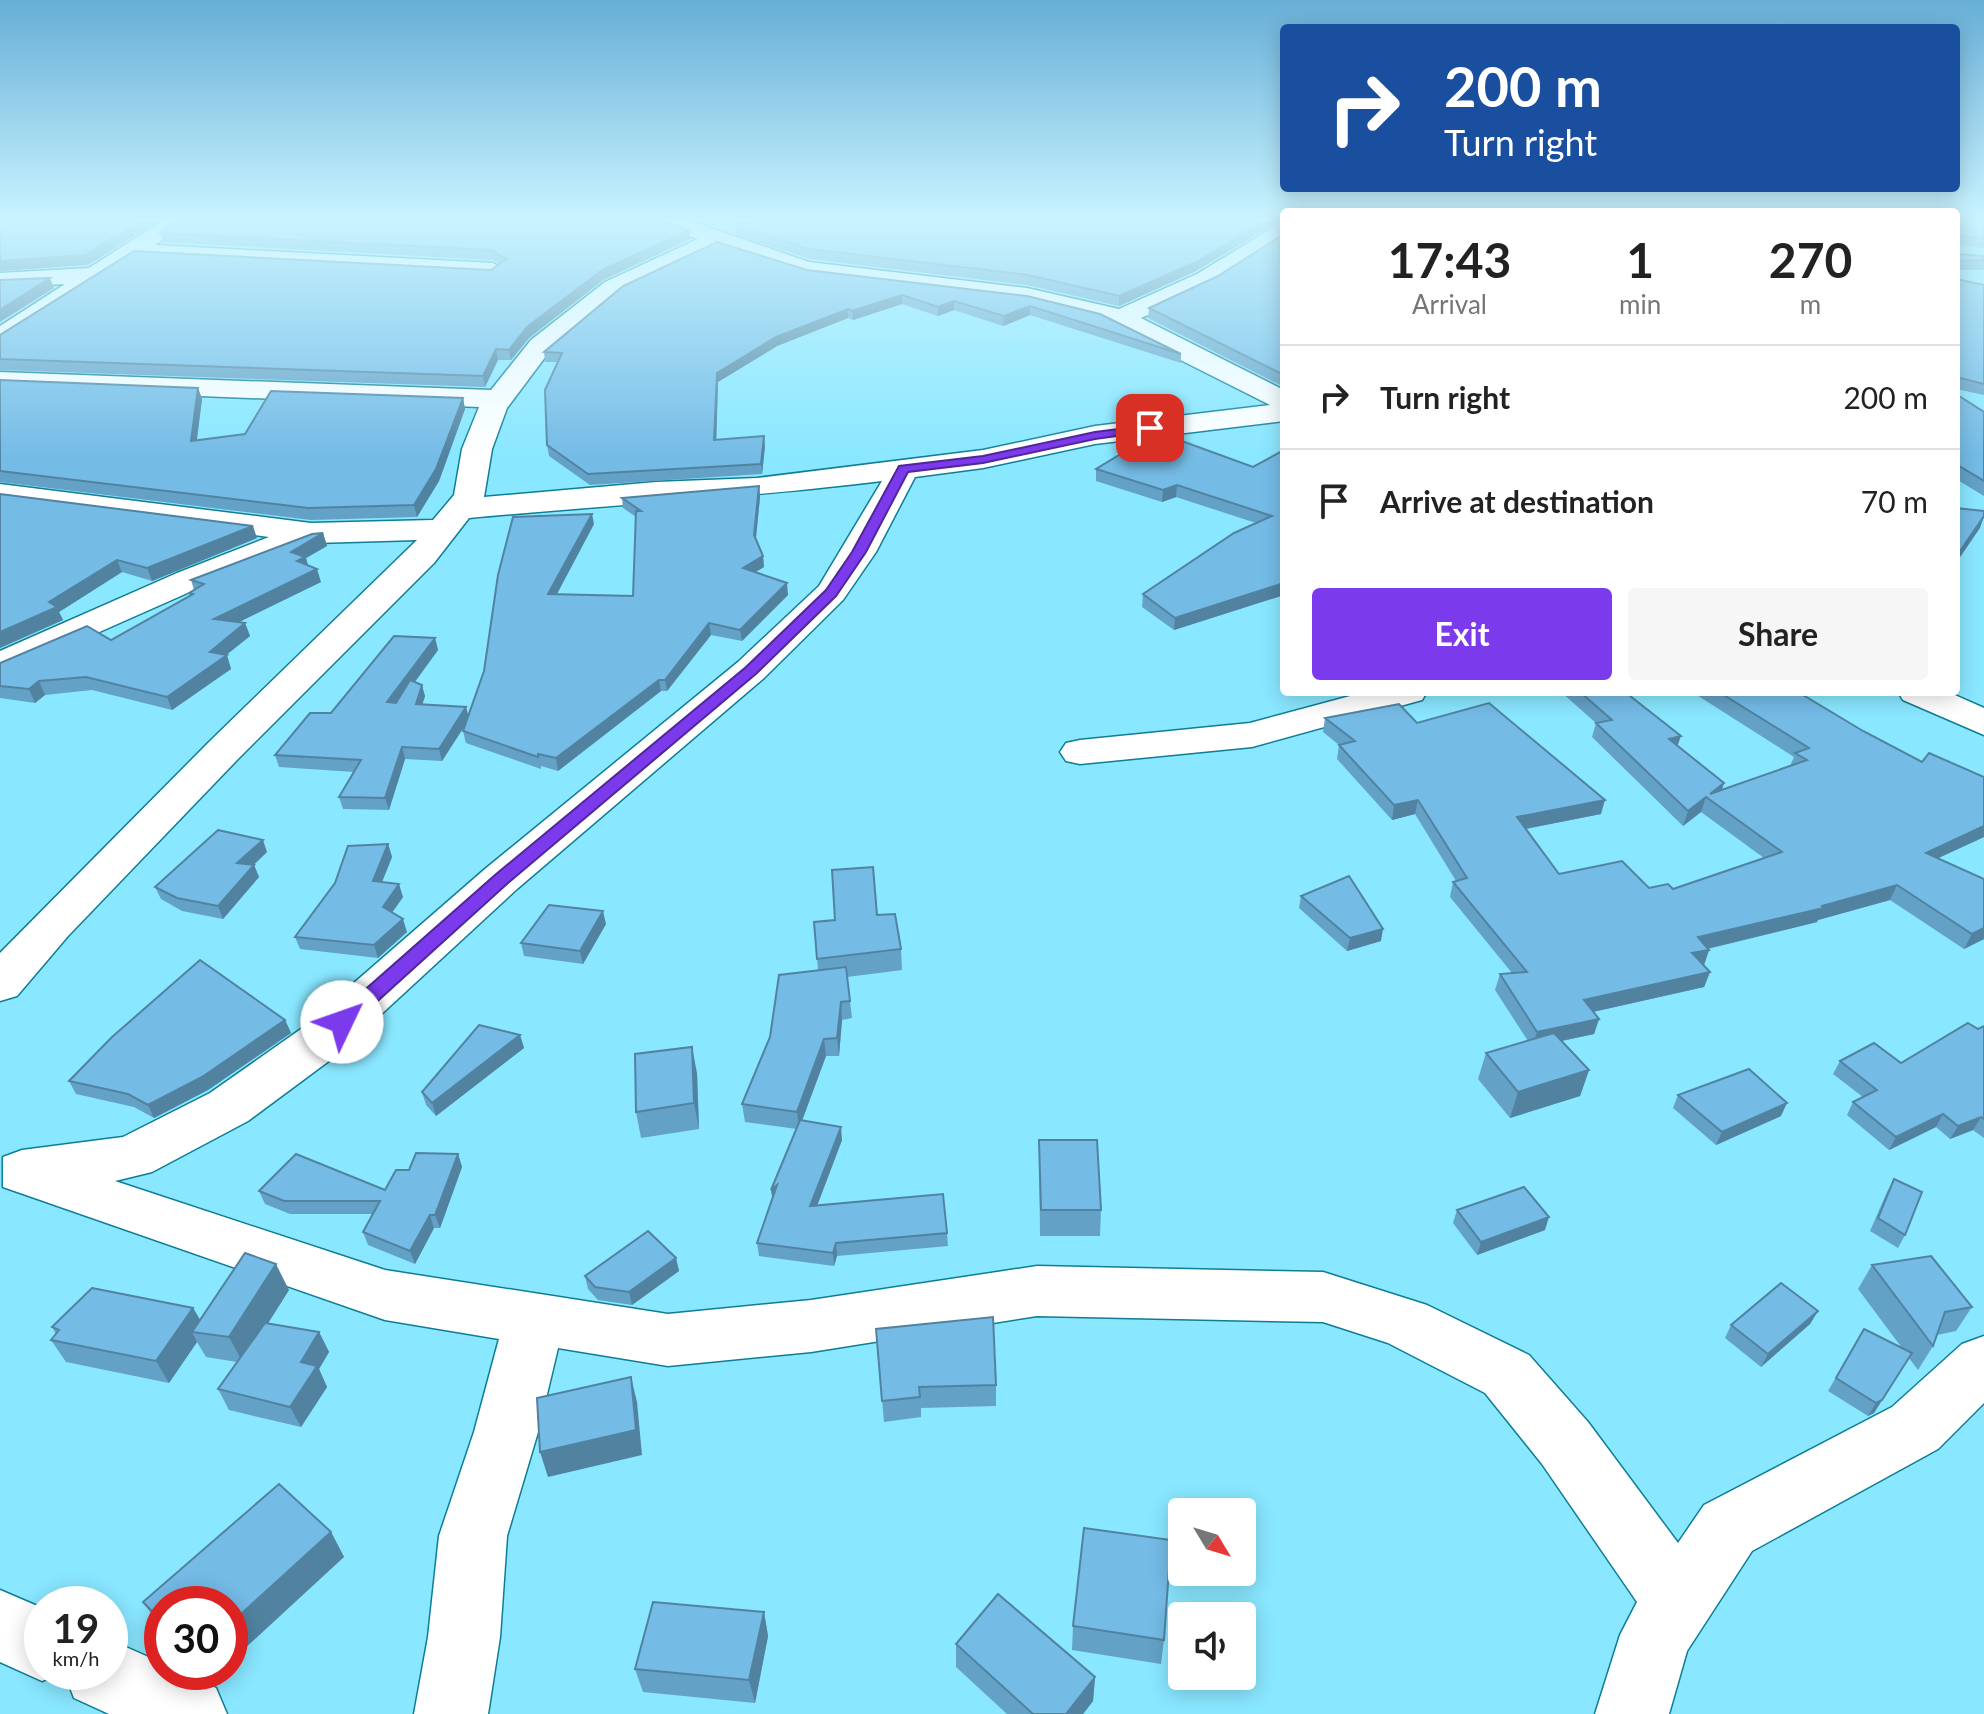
<!DOCTYPE html>
<html lang="en">
<head>
<meta charset="utf-8">
<style>
  :root { --surface:#fff; --page:#f6f6f6; --text:#222; --muted:#767676; --line:#e0e0e0; --accent:#7c3aed }
  body { margin:0; font-family:Lato,sans-serif; background:var(--page); color:var(--text); height:100vh; display:flex; flex-direction:column; font-size:30px; white-space:nowrap }
  * { box-sizing:border-box; margin:0 }
  p { font-size:26px; color:var(--muted) }
  .icon { flex:none; width:44px; height:44px; fill:none; stroke:currentColor; stroke-width:2; stroke-linecap:round; stroke-linejoin:round }
  .map { position:relative; flex:1; overflow:hidden }
  .side { position:absolute; left:1280px; top:208px; width:680px; height:488px; display:flex; flex-direction:column; background:var(--surface); border-radius:8px; box-shadow:0 4px 20px #0003 }
  .side>* { flex:none }
  .top-card { position:absolute; left:1280px; top:24px; width:680px; height:168px; border-radius:8px; box-shadow:0 4px 20px #0003; background:#1a4fa0; color:#fff; overflow:hidden }
  .needle { width:52px; rotate:128deg }
  .fabs { position:absolute; left:1168px; top:1498px; display:grid; gap:16px }
  .fabs a { display:grid; place-items:center; width:88px; height:88px; border-radius:8px; background:var(--surface); box-shadow:0 4px 20px #0003; font-size:40px }
  .speed { position:absolute; left:24px; top:1586px; display:flex; gap:16px; font-size:40px; font-weight:700; text-align:center }
  .speed>* { display:grid; place-content:center; width:104px; height:104px; border-radius:50%; background:var(--surface); box-shadow:0 4px 20px #0003; line-height:1 }
  .speed small { font-size:20px; font-weight:400 }
  .speed .limit { border:12px solid #d22; background:#fff; color:#111 }
  .pin { position:absolute; display:grid; place-items:center; width:68px; height:68px; color:#fff; margin:-34px; border-radius:16px; box-shadow:0 4px 12px #0006 }
  .me { position:absolute; width:88px; margin:-44px; rotate:48deg; stroke-linejoin:round; filter:drop-shadow(0 0 6px #0008) }
  .turn { display:flex; align-items:center; gap:28px; height:168px; padding:0 32px; font-size:36px }
  .turn .icon { width:104px; height:104px; stroke-width:2.5 }
  .turn b { display:block; font-size:56px; line-height:68px }
  .eta { display:flex; justify-content:space-evenly; align-items:center; height:136px; text-align:center }
  .eta b { font-size:48px; font-weight:700; line-height:56px }
  .action { display:flex; gap:16px; margin-top:auto; padding:16px 32px }
  .action a { flex:1; height:92px; border-radius:8px; background:var(--accent); color:#fff; font-size:32px; font-weight:700; line-height:92px; text-align:center }
  .action a+a { background:var(--page); color:var(--text) }
  ul { padding:0; list-style:none }
  li { display:flex; align-items:center; gap:24px; height:104px; padding:0 32px; border-top:2px solid var(--line) }
  li div { flex:1 }
  li b { display:block; font-size:30px }
  li em { font-style:normal }
  .map>svg:first-child { display:block }
  .lines { fill:none; stroke-linecap:round; stroke-linejoin:round }
  .minor-casing { stroke:#0d7e95; stroke-width:3 }
  .minor { fill:#fff; fill-rule:evenodd }
  .wall { fill:#64a1c6 }
  .shaded-wall { fill:#5183a1 }
  .building { fill:#74bbe6; stroke:#5183a1; stroke-width:2 }
  .route { fill:#7c3aed; stroke:#51269a; stroke-width:2 }
</style>
</head>
<body>
<div class="map">
<svg width="1984" height="1714" viewBox="0 0 1984 1714">
  <rect width="100%" height="100%" fill="#89e7ff"/>
  <g class="lines">
    <defs>
      <g id="minor">
        <path d="M167,218H192L155,245L493,263L505,270L493,277L136,258L9,342L0,345V326L65,284L0,287V273L89,268Z"/>
        <path d="M652,218H682L809,262L1027,288L1119,309L1197,274L1284,221V239C1240,272 1192,297 1141,318L1284,390V421L1095,444L983,468L915,477L876,552L843,600L764,678L517,889L337,1055L248,1121L152,1172L115,1181L385,1270L668,1314L811,1300L1037,1266L1323,1272L1427,1305L1529,1355L1588,1422L1678,1543L1704,1505L1892,1407L1962,1344L1984,1336V1403L1938,1449L1752,1551L1687,1651L1669,1714H1595L1620,1635L1637,1602L1542,1464L1485,1393L1388,1343L1323,1322L1037,1316L811,1352L668,1366L558,1348L538,1432L507,1536L500,1637L488,1714H414L428,1637L439,1536L474,1432L499,1339L385,1320L3,1187V1157L22,1150L123,1137L210,1093L301,1029L485,869L738,662L819,586L882,481C745,498 607,505 469,518L434,563L237,760L68,936L17,996L0,1001V953L209,742L417,540L315,543L201,587L0,676V651L177,573L269,537L0,502V484L311,523L433,520L454,495L462,449L479,407L0,388V372L491,390L531,340L605,282L698,239L655,223ZM718,247L808,276L1027,302L1101,320L1270,405L1095,426L983,450L757,478L656,482L484,497L492,449L507,408L549,352L623,292Z"/>
        <path d="M1365,692H1427L1422,700L1252,747L1080,764L1066,761L1060,752L1066,743L1080,740L1250,723Z"/>
        <path d="M1898,692H1948L1984,708V735L1903,700Z"/>
        <path d="M0,1590L42,1608V1672H63L42,1681L0,1662Z"/>
        <path d="M110,1640L162,1663V1672H181L216,1688L227,1714H109L74,1698L64,1672H110Z"/>
      </g>
    </defs>
    <use href="#minor" class="minor-casing"/>
    <use href="#minor" class="minor"/>
  </g>
  <g class="wall">
    <path d="M689,218H724L701,222Z"/>
    <path d="M1956,218H1984V248L1957,245V254L1984,256V270H1956Z"/>
    <path d="M735,225L1196,271L1119,306L1027,285L810,259L736,235Z"/>
    <path d="M689,230L690,239L603,280L529,338L511,360H498L485,387L0,370V335L491,270L500,264L493,260L164,242L160,233Z"/>
    <path d="M1284,234V387L1148,318L1149,308L1218,276Z"/>
    <path d="M807,270L1027,296L1181,354V363L1030,315L1003,326L954,310L938,316L902,304L853,320L848,318L777,346L718,382L716,440L765,446L762,474L590,485L549,456L547,445L558,362H545L544,352Z"/>
    <path d="M1956,279L1984,285V395L1956,389Z"/>
    <path d="M0,380L198,388L202,399L197,440L245,434L463,398L465,409L439,481L417,517L311,520L0,482Z"/>
    <path d="M1956,394L1984,412V496L1956,479Z"/>
    <path d="M1284,450V595L1174,630L1142,607L1143,594L1256,523L1176,497L1162,502L1096,481V469L1253,467Z"/>
    <path d="M759,486L760,497L756,539L763,556L764,567L755,572L788,595L742,641L711,635L667,691H661L558,771L541,766V769L466,743L463,731L464,727L442,761L405,759L389,810L343,809L339,797L354,772L279,767L275,755L435,638L438,650L415,682L425,696L422,704L466,707L468,715L594,524L557,594L633,596L636,517L623,508L622,498Z"/>
    <path d="M0,494L257,538L152,581L122,572L59,612L63,620L0,648Z"/>
    <path d="M323,533L327,546L306,558L308,566L321,582L238,622L245,623L250,636L226,655L231,669L172,710L92,690L45,695L35,703L0,698V663L111,640L190,596L189,593L194,590L191,580Z"/>
    <path d="M1561,692H1625L1677,745L1724,783L1722,790L1790,766L1794,757L1692,692H1798L1984,837L1938,858L1984,939L1964,949L1890,900L1818,920L1817,922L1708,949L1709,950L1704,965L1710,972L1704,987L1593,1012L1599,1019L1594,1034L1562,1041L1589,1070L1580,1096L1510,1118L1478,1079L1486,1053L1528,1041L1495,990L1500,974L1512,973L1450,897L1453,882L1456,881L1415,814L1392,820L1337,759L1339,745L1323,732L1325,718L1417,723L1601,814L1526,829L1559,874L1649,888L1673,889L1764,858L1701,812L1683,826L1592,737L1596,723Z"/>
    <path d="M388,844L392,857L382,882L403,897L392,912L407,932L378,958L300,949L295,937Z"/>
    <path d="M267,852L254,865L259,877L223,919L182,911L161,899L155,887Z"/>
    <path d="M1301,896L1381,941L1347,951L1299,908Z"/>
    <path d="M877,915L901,949L902,970L847,977L852,1018L842,1020L839,1056H826L802,1120L842,1140L817,1206L947,1233L948,1246L837,1256L834,1266L759,1256L757,1243L797,1129L745,1122L742,1104L818,970L814,922Z"/>
    <path d="M606,924L583,964L524,956L521,943Z"/>
    <path d="M285,1020L291,1033L208,1090L154,1118L134,1107L76,1094L69,1081Z"/>
    <path d="M1984,1026V1138L1973,1130L1950,1139L1936,1127L1889,1150L1847,1115L1853,1102L1863,1097L1833,1074L1840,1061L1901,1063Z"/>
    <path d="M520,1035L524,1048L436,1116L426,1105L422,1092Z"/>
    <path d="M697,1073L699,1129L641,1138L636,1112Z"/>
    <path d="M1678,1095L1781,1116L1716,1145L1673,1108Z"/>
    <path d="M1039,1140L1101,1210L1100,1236H1040Z"/>
    <path d="M458,1154L462,1167L440,1228H434L415,1264L368,1245L363,1232L373,1214H290L265,1204L259,1191L385,1190L409,1170Z"/>
    <path d="M1894,1179L1905,1235L1898,1248L1870,1231L1887,1192Z"/>
    <path d="M1457,1210L1545,1230L1477,1255L1453,1223Z"/>
    <path d="M676,1258L679,1271L632,1305L598,1300L588,1289L585,1276Z"/>
    <path d="M1872,1265L1972,1307L1956,1331L1937,1335L1933,1346L1918,1370L1909,1358L1874,1413L1868,1416L1828,1391L1864,1329L1902,1348L1858,1289Z"/>
    <path d="M289,1290L268,1323L319,1332L329,1352L319,1369L327,1387L301,1427L229,1410L218,1389L237,1362L206,1357L197,1342L169,1383L66,1362L51,1340L56,1334L52,1327L193,1308L200,1320Z"/>
    <path d="M1818,1311L1810,1324L1761,1367L1725,1338L1731,1325Z"/>
    <path d="M876,1329L996,1385V1406L921,1408V1417L884,1422Z"/>
    <path d="M331,1532L344,1557L162,1604V1628L143,1602Z"/>
    <path d="M764,1612L768,1636L755,1703L643,1692L635,1669Z"/>
    <path d="M1073,1626L1164,1640L1161,1664L1072,1650Z"/>
    <path d="M956,1644L1095,1677L1093,1701L1083,1714H1007L956,1667Z"/>
  </g>
  <g class="shaded-wall">
    <path d="M145,218H163L88,265L0,271V261Z"/>
    <path d="M701,218H724L701,222Z"/>
    <path d="M1271,218H1284L1196,271L1119,306V296Z"/>
    <path d="M689,230L690,239L603,280L529,338L511,360L509,350L527,327L602,270Z"/>
    <path d="M50,278L54,288L0,322V310Z"/>
    <path d="M902,295V304L853,320L852,311Z"/>
    <path d="M954,301V310L938,316V307Z"/>
    <path d="M1030,306V315L1003,326L1004,316Z"/>
    <path d="M848,309V318L777,346L718,382L716,450L714,440L717,373L776,337Z"/>
    <path d="M496,349L498,360L485,387L483,376Z"/>
    <path d="M198,388L202,399L195,452L191,441Z"/>
    <path d="M463,398L465,409L439,481L417,517L414,505Z"/>
    <path d="M764,436L765,446L762,474L761,464Z"/>
    <path d="M1177,485L1176,497L1162,502L1163,490Z"/>
    <path d="M759,486L760,497L755,546L754,535Z"/>
    <path d="M592,514L594,524L551,605L548,594Z"/>
    <path d="M1984,516L1980,528L1956,563V557Z"/>
    <path d="M253,526L257,538L152,581L147,568Z"/>
    <path d="M323,533L327,546L306,558L309,569L301,573L291,552Z"/>
    <path d="M763,556L764,567L744,579L743,568Z"/>
    <path d="M117,560L122,572L59,612L63,620L0,648V632Z"/>
    <path d="M317,569L321,582L219,632L214,619Z"/>
    <path d="M787,583L788,595L742,641L740,630Z"/>
    <path d="M1284,583V595L1174,630L1175,618Z"/>
    <path d="M245,623L250,636L225,656L227,655L231,669L172,710L167,697L210,652Z"/>
    <path d="M709,623L711,635L667,691L665,680Z"/>
    <path d="M435,638L438,650L391,714L387,702Z"/>
    <path d="M659,680L661,691L558,771L556,758Z"/>
    <path d="M39,681L45,695L35,703L29,689Z"/>
    <path d="M422,685L425,696L419,716L416,704Z"/>
    <path d="M466,707L469,719L442,761L439,749Z"/>
    <path d="M1681,736L1676,750L1669,739Z"/>
    <path d="M402,747L405,759L389,810L385,798Z"/>
    <path d="M1724,783L1719,797L1710,794Z"/>
    <path d="M1706,797L1701,812L1683,826L1688,811Z"/>
    <path d="M1418,800L1415,814L1392,820L1394,805Z"/>
    <path d="M1605,800L1601,814L1513,831L1517,817Z"/>
    <path d="M1984,826V837L1919,867L1926,853Z"/>
    <path d="M263,840L267,852L242,875L237,863Z"/>
    <path d="M388,844L392,857L377,894L373,881Z"/>
    <path d="M254,865L259,877L223,919L218,906Z"/>
    <path d="M399,884L403,897L387,920L383,907Z"/>
    <path d="M1897,885L1890,900L1818,920L1817,922L1693,952L1698,937Z"/>
    <path d="M603,911L606,924L583,964L580,951Z"/>
    <path d="M403,919L407,932L378,958L374,945Z"/>
    <path d="M1984,928V939L1964,949L1972,934Z"/>
    <path d="M1383,929L1381,941L1347,951L1350,938Z"/>
    <path d="M1709,950L1704,965L1692,953Z"/>
    <path d="M1710,972L1704,987L1579,1015L1584,1000Z"/>
    <path d="M841,1002L842,1020L839,1056L837,1038Z"/>
    <path d="M1599,1019L1594,1034L1532,1047L1537,1032Z"/>
    <path d="M285,1020L291,1033L208,1090L154,1118L148,1105Z"/>
    <path d="M520,1035L524,1048L436,1116L432,1103Z"/>
    <path d="M824,1039L826,1056L799,1129L797,1112Z"/>
    <path d="M692,1047L697,1073L699,1129L694,1103Z"/>
    <path d="M1589,1070L1580,1096L1510,1118L1518,1092Z"/>
    <path d="M1787,1103L1781,1116L1716,1145L1722,1132Z"/>
    <path d="M1943,1114L1936,1127L1889,1150L1896,1137Z"/>
    <path d="M1981,1117L1973,1130L1950,1139L1958,1126Z"/>
    <path d="M841,1127L842,1140L812,1219L810,1206Z"/>
    <path d="M458,1154L462,1167L440,1228L435,1215Z"/>
    <path d="M777,1185L773,1203L771,1190Z"/>
    <path d="M430,1215L434,1228L415,1264L410,1251Z"/>
    <path d="M1549,1217L1545,1230L1477,1255L1481,1242Z"/>
    <path d="M836,1243L837,1256L834,1266L833,1253Z"/>
    <path d="M676,1258L679,1271L632,1305L629,1292Z"/>
    <path d="M276,1264L289,1290L243,1363L229,1337Z"/>
    <path d="M193,1308L206,1330L192,1332L197,1342L169,1383L156,1361Z"/>
    <path d="M1818,1311L1810,1324L1761,1367L1768,1354Z"/>
    <path d="M319,1332L329,1352L319,1369L327,1387L301,1427L290,1407L301,1362Z"/>
    <path d="M631,1377L637,1402L642,1455L548,1477L540,1452Z"/>
    <path d="M1882,1400L1874,1413L1868,1416L1876,1403Z"/>
    <path d="M331,1532L344,1557L230,1662V1624Z"/>
    <path d="M764,1612L768,1636L755,1703L749,1680Z"/>
    <path d="M206,1672H219L211,1679Z"/>
    <path d="M1095,1677L1093,1701L1083,1714H1066Z"/>
  </g>
  <g class="building">
    <path d="M0,218H145L85,255L0,261Z"/>
    <path d="M181,218H656L689,230L602,270L527,327L509,350L496,349L483,376L0,359V335L134,251L491,270L506,259L491,250L160,233Z"/>
    <path d="M774,218H1271L1196,262L1119,296L1028,275L809,249L735,225Z"/>
    <path d="M1956,218H1984V238L1958,236L1957,254L1984,256V260L1956,261Z"/>
    <path d="M1284,234V375L1149,308L1218,276Z"/>
    <path d="M717,242L807,270L1027,296L1100,314L1181,354L1030,306L1004,316L954,301L938,307L902,295L852,311L848,309L776,337L717,373L714,440L764,436L761,464L588,474L547,445L545,390L562,353L544,352L623,286Z"/>
    <path d="M50,278L0,310V280Z"/>
    <path d="M1956,279L1984,285V384L1956,377Z"/>
    <path d="M0,380L198,388L191,441L245,434L271,391L463,398L436,469L414,505L308,508L0,471Z"/>
    <path d="M1956,394L1984,412V481L1956,464Z"/>
    <path d="M1157,432L1253,467L1284,450V583L1175,618L1143,594L1234,533L1272,516L1177,485L1163,490L1096,469Z"/>
    <path d="M759,486L754,535L763,556L743,568L787,583L740,630L709,623L665,680H659L556,758L538,754V757L463,731L484,671L498,575L513,517L592,514L548,594L633,596L636,511H641L622,498Z"/>
    <path d="M0,494L253,526L147,568L117,560L49,602L57,607L0,632Z"/>
    <path d="M1956,508L1984,511V516L1956,557Z"/>
    <path d="M323,533L291,552L305,557L297,561L317,569L214,619L245,623L210,652L227,655L167,697L86,677L39,681L29,689L0,686V663L87,626L111,640L193,594L189,593L204,584L191,580L312,534Z"/>
    <path d="M394,636L435,638L387,702L396,703L410,680L422,685L416,704L466,707L439,749L402,747L385,798L339,797L361,760L275,755L310,713H331Z"/>
    <path d="M1580,692H1625L1681,736L1669,739L1724,783L1710,794L1807,760L1795,753L1809,748L1719,692H1798L1863,731L1922,762L1929,753L1984,777V826L1926,853L1984,879V928L1972,934L1897,885L1822,906L1824,908L1698,937L1709,950L1692,953L1710,972L1584,1000L1599,1019L1537,1032L1500,974L1527,972L1453,882L1467,878L1418,800L1394,805L1339,745L1355,741L1325,718L1399,704L1417,723L1489,703L1605,800L1517,817L1559,874L1622,861L1649,888L1668,884L1673,889L1782,852L1706,797L1688,811L1596,723L1612,720Z"/>
    <path d="M218,830L263,840L237,863L254,865L218,906L177,898L155,887Z"/>
    <path d="M388,844L373,881L399,884L383,907L403,919L374,945L295,937L335,883L348,846Z"/>
    <path d="M873,867L877,915L895,914L901,949L817,959L814,922L835,920L832,870Z"/>
    <path d="M1349,876L1383,929L1350,938L1301,896Z"/>
    <path d="M549,905L603,911L580,951L521,943Z"/>
    <path d="M200,960L285,1020L202,1077L148,1105L128,1094L69,1081L112,1037Z"/>
    <path d="M846,967L850,1001L841,1002L837,1038L824,1039L797,1112L742,1104L770,1037L779,975Z"/>
    <path d="M1968,1023L1978,1029L1984,1026V1119L1981,1117L1958,1126L1943,1114L1896,1137L1853,1102L1877,1090L1840,1061L1874,1043L1901,1063Z"/>
    <path d="M479,1025L520,1035L432,1103L422,1092Z"/>
    <path d="M1554,1033L1589,1070L1518,1092L1486,1053Z"/>
    <path d="M692,1047L694,1103L636,1112L635,1054Z"/>
    <path d="M1749,1069L1787,1103L1722,1132L1678,1095Z"/>
    <path d="M800,1120L841,1127L810,1206L943,1194L947,1233L836,1243L833,1253L757,1243L777,1185L771,1190Z"/>
    <path d="M1039,1140H1097L1101,1210H1041Z"/>
    <path d="M416,1153L458,1154L435,1215H430L410,1251L363,1232L380,1201H284L259,1191L296,1154L385,1190L396,1170H409Z"/>
    <path d="M1894,1179L1922,1192L1905,1235L1878,1218Z"/>
    <path d="M1524,1187L1549,1217L1481,1242L1457,1210Z"/>
    <path d="M648,1231L676,1258L629,1292L595,1287L585,1276Z"/>
    <path d="M245,1253L276,1264L229,1337L192,1332Z"/>
    <path d="M1931,1256L1972,1307L1945,1312L1933,1346L1872,1265Z"/>
    <path d="M1781,1283L1818,1311L1768,1354L1731,1325Z"/>
    <path d="M92,1288L193,1308L156,1361L51,1340L59,1330L52,1327Z"/>
    <path d="M993,1317L996,1385L919,1387L920,1397L882,1401L876,1329Z"/>
    <path d="M265,1323L319,1332L301,1362L317,1366L290,1407L218,1389Z"/>
    <path d="M1864,1329L1912,1353L1882,1400L1876,1403L1836,1378Z"/>
    <path d="M631,1377L636,1430L540,1452L537,1398Z"/>
    <path d="M279,1484L331,1532L230,1624V1604H162V1622L143,1602Z"/>
    <path d="M1084,1528L1171,1540L1164,1640L1073,1626Z"/>
    <path d="M998,1594L1095,1677L1066,1714H1033L956,1644Z"/>
    <path d="M653,1602L764,1612L749,1680L635,1669Z"/>
  </g>
  <linearGradient id="sky" x2="0" y2="1"><stop stop-color="#67aed7"/><stop offset="0.48" stop-color="#caf4ff"/><stop offset="1" stop-color="#caf4ff" stop-opacity="0"/></linearGradient>
  <rect width="1984" height="458" fill="url(#sky)"/>
  <path class="route" d="M1150,425L1154,426V431L1095,439L983,463L908,472L866,552L836,596L757,673L508,883L349,1027H334L331,1022L334,1017L495,875L746,667L826,590L852,552L899,466L983,456L1095,432Z"/>
</svg>
<div class="fabs">
<a><svg class="needle" viewBox="-14 -14 28 28"><path d="M0-13l5 13h-10z" fill="#e53935"/><path d="M0 13l5-13h-10z" fill="#767676"/></svg></a>
<a><svg class="icon" aria-label="sound" viewBox="0 0 24 24"><path d="M4 9h4l5-4v14l-5-4H4zM17 9q2 3 0 6"/></svg></a>
</div>
<div class="speed"><div>19<small>km/h</small></div><div class="limit">30</div></div>
<div class="pin" style="left:1150px;top:428px;background:#d93025"><svg class="icon" aria-label="arrive" viewBox="0 0 24 24"><path d="M6 21V4h12l-3 4 3 4H6"/></svg></div>
<svg class="me" style="left:342px;top:1022px" viewBox="-20 -20 40 40"><circle r="19" fill="#fff"/><path d="M0-13L10 11 0 6-10 11z" fill="#7c3aed"/></svg>
<div class="top-card">
<div class="turn"><svg class="icon" aria-label="right" viewBox="0 0 24 24"><path d="M7 20v-9h11M14 6l5 5-5 5"/></svg><div><b>200 m</b>Turn right</div></div>
</div>
<section class="side">
<div class="eta">
<div><b>17:43</b><p>Arrival</p></div>
<div><b>1</b><p>min</p></div>
<div><b>270</b><p>m</p></div>
</div>
<ul>
<li><svg class="icon" aria-label="right" viewBox="0 0 24 24"><path d="M7 20v-9h11M14 6l5 5-5 5"/></svg><div><b>Turn right</b></div><em>200 m</em></li>
<li><svg class="icon" aria-label="arrive" viewBox="0 0 24 24"><path d="M6 21V4h12l-3 4 3 4H6"/></svg><div><b>Arrive at destination</b></div><em>70 m</em></li>
</ul>
<div class="action"><a>Exit</a><a>Share</a></div>
</section>
</div>
</body>
</html>
